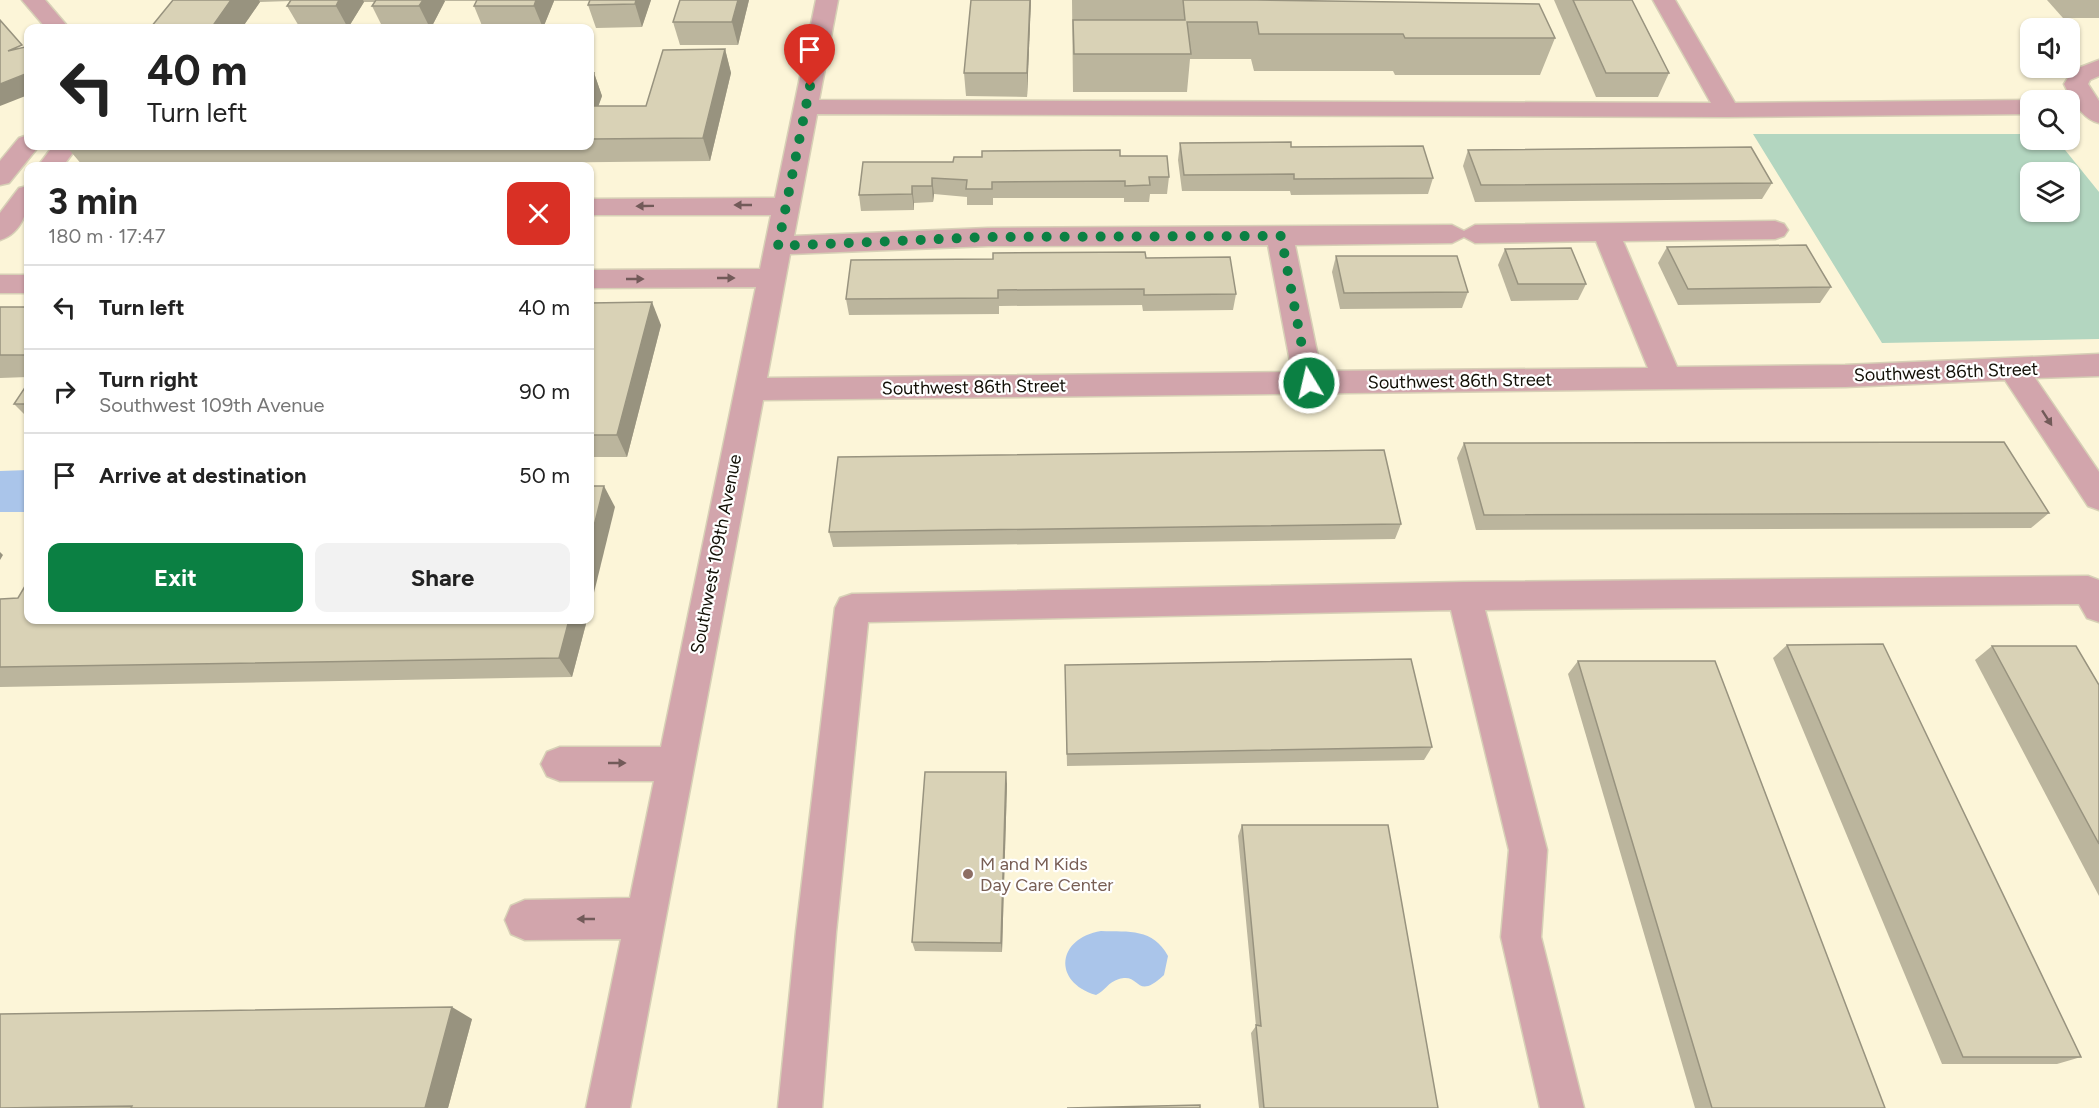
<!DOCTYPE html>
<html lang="en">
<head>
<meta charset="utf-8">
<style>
  :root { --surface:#fff; --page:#f2f2f2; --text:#222; --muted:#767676; --line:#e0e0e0; --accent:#0b8043 }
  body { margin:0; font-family:Figtree,sans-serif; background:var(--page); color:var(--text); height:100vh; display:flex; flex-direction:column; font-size:22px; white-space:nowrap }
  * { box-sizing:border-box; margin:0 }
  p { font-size:20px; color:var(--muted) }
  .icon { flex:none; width:33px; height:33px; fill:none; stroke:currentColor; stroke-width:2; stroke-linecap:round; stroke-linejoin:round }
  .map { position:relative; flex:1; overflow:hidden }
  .panel { position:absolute; left:24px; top:162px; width:570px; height:462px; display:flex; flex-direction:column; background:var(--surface); border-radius:12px; box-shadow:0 2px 4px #0004 }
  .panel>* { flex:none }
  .banner { position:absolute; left:24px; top:24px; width:570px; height:126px; border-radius:12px; box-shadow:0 2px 4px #0004; background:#fff; color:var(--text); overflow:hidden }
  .buttons { position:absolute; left:2020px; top:18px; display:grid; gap:12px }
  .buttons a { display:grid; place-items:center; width:60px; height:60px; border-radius:12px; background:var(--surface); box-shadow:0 2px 4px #0004; font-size:30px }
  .pin { position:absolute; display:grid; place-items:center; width:51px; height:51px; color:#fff; margin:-62px -26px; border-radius:50% 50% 50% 0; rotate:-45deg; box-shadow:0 0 6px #0007 }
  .pin .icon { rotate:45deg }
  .me { position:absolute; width:66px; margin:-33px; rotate:351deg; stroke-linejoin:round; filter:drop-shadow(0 0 4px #0008) }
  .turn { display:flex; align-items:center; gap:21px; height:126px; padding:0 24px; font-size:27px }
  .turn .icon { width:78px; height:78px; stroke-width:2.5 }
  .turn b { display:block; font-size:42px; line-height:51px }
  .round { display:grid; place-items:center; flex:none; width:63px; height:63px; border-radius:12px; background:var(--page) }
  .headline { display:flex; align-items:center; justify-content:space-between; height:102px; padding:0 24px }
  h1 { font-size:36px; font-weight:700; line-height:45px }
  .primary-button { display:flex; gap:12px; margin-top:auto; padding:12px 24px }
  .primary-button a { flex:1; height:69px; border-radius:12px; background:var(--accent); color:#fff; font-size:24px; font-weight:700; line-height:69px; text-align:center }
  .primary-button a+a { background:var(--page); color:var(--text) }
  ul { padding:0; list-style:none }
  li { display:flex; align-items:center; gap:18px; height:84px; padding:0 24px; border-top:2px solid var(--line) }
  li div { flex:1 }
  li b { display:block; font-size:22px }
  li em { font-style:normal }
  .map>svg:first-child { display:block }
  .green { fill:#b3d6c0; fill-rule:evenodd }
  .water { fill:#aac5ea }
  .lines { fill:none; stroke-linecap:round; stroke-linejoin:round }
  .minor-casing { stroke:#d7d0b6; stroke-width:3 }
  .minor { fill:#d2a5ac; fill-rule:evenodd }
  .wall { fill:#bbb59d }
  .shaded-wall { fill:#98937f }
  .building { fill:#d9d2b6; stroke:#98937f; stroke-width:1.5 }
  .oneway { fill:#725a59 }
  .route { stroke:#0b8043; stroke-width:10; stroke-dasharray:0 18 }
  .education-dot { fill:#8d6e63; stroke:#fff; stroke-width:2 }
  .labels { text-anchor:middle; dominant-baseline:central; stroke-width:4.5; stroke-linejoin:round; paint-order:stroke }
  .street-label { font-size:18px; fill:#120f06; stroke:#fff }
  .education-label { font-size:18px; fill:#785e54; stroke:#fff; text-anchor:start }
</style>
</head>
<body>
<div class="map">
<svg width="2099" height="1108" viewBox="0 0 2099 1108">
  <rect width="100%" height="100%" fill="#fcf5d8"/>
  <path class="green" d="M1753,134H2031V140H2057L2099,192V339L1882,343ZM2031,172H2070V212H2031Z"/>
  <g class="water">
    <path d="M28,470V512H0V471Z"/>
    <path d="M1101,931C1129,932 1153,928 1168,956L1164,975C1135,1002 1141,972 1119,979C1108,982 1105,991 1096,995C1052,982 1057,938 1101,931Z"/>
  </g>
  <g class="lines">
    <defs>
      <g id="minor">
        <path d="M22,0H45L69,28H46Z"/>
        <path d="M816,0H838L819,100L1711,103L1653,0H1675L1735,103L2031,100H2034H2031V114L1727,117L817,114L794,236L988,228L1452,225L1464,231L1475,225L1775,221L1784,224L1788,230L1784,236L1775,239L1623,241L1677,367L1845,365L2099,354V376L2035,378L2099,472V510L2088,506L2005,380L1845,387L763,400L630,1108H586L621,939L525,940L511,934L505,920L511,906L525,900L630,898L654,781H560L547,776L541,764L547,752L560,747H661L756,287L590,288V270L760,269L771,215H590V199L775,198ZM1464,237L1475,243L1596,241L1648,368L1321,371L1295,245L1452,243ZM1268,245L1292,372L767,378L790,254L988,246Z"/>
        <path d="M2099,60V76L2090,80L2088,84L2099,101V123C2082,119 2071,99 2064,84L2073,70Z"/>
        <path d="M28,135V146H39L9,183L0,185V161L19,138Z"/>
        <path d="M53,146H78L63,166H38Z"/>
        <path d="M28,186C30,207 23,233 0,240V213L19,188Z"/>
        <rect x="0" y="275" width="28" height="18"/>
        <path d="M2088,576L2099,580V622L2087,618L2079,604L1485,610L1547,850L1541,937L1584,1108H1540L1501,937L1509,850L1451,610L868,622L836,932L822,1108H778L796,932L835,608L840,598L852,594L1464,582Z"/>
      </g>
    </defs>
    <use href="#minor" class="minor-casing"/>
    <use href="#minor" class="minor"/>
  </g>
  <g class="wall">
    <path d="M173,0H651L642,27L596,28L588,5L590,1H554L543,28H483L474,6L476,1H445L431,28H383L372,6L375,2H364L348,28H300L287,6L290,1L260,2L242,28H152L151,27Z"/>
    <path d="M749,0L738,45H680L673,22Z"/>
    <path d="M1031,0L1027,97L966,96L964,73Z"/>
    <path d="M1072,0H1257L1555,38L1540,75H1395L1393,71H1254L1251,59H1190L1187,92H1073Z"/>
    <path d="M1554,0H1632L1669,73L1658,97H1596Z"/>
    <path d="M2047,0H2099V18H2063Z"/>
    <path d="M725,49L731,73L710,161L173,166H83L66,146H590V73H594L602,96L598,106H646Z"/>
    <path d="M1180,143L1291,147L1433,178L1428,194L1291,195L1290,191H1182L1178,160Z"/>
    <path d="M1468,150L1772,183L1762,199L1475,202L1463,166Z"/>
    <path d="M1120,156L1169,177L1167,194H1150L1149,202H1124V198H993V205H967V197L934,194L933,202L914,203V210L861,211L859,195L953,162Z"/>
    <path d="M1667,247L1831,287L1820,303L1678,305L1658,263Z"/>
    <path d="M1505,249L1586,284L1578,300L1511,301L1498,265Z"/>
    <path d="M1336,256L1468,292L1462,308L1340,309L1332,272Z"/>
    <path d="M1146,258L1236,294L1233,310L1143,311L1142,305L999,306V314L849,315L846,299Z"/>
    <path d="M590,303L661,325L627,457H590Z"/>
    <path d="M0,307H28V377L0,378Z"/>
    <path d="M28,383V418L14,404Z"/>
    <path d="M1464,443L2049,513L2031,528L1476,530L1457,458Z"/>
    <path d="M1401,524L1395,539L833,547L829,532Z"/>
    <path d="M0,599L28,620H587L572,677L0,687Z"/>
    <path d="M1787,645L2081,1057L2057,1064H1942L1773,658Z"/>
    <path d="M1992,646L2099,685V896L1975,660Z"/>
    <path d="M1578,661L1885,1108H1695L1568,674Z"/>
    <path d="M1065,665L1432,747L1424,760L1067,766Z"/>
    <path d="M1007,784L1002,952L915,951L912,942Z"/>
    <path d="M1242,825L1438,1108H1259L1251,1033L1256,1026L1238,836Z"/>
    <path d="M472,1019L448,1108H0Z"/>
  </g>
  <g class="shaded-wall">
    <path d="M231,0H259L260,2L242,28H213L212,27Z"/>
    <path d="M339,0H363L364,2L348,28L336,6Z"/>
    <path d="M423,0H444L445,1L431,28H430L419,6Z"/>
    <path d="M536,0H554V1L543,28L534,6Z"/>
    <path d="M636,0H651L642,27L635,4Z"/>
    <path d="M738,0H749L738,45L732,22Z"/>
    <path d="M1030,0H1031L1027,97V73Z"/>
    <path d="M725,49L731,73L710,161L703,138Z"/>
    <path d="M28,73V95L0,106V84Z"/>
    <path d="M594,73L602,96L590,130V84Z"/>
    <path d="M932,178L934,194L933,202L932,186Z"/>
    <path d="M912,186L914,203V210L912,194Z"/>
    <path d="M652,302L661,325L627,457L617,435Z"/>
    <path d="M604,486L615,507L590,609V542Z"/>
    <path d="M0,552L3,555L0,560Z"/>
    <path d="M569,620H587L572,677L559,658Z"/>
    <path d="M1006,772L1007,784L1002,952L1001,943Z"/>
    <path d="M452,1007L472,1019L448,1108H425Z"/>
  </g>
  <g class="building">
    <path d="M173,0H231L212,27H151Z"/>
    <path d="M291,0H339L336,6H287Z"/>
    <path d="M376,0H423L419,6H372Z"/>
    <path d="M477,0H536L534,6H474Z"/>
    <path d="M590,0H636L635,4L588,5Z"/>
    <path d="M680,0H738L732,22H673Z"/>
    <path d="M971,0H1030L1027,73H964Z"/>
    <path d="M1183,0H1257L1539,4L1555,38H1405L1403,34H1259L1257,22H1187L1191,54H1074L1073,20H1185Z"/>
    <path d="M1573,0H1632L1669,73H1606Z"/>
    <path d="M0,20L22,45L8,51L25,47L28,51V73L0,84Z"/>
    <path d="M725,49L703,138L590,139V106H646L663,50Z"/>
    <path d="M590,73H594L590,84Z"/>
    <path d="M1291,142V147L1423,146L1433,178L1294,179V174L1184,175L1180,143Z"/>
    <path d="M1751,147L1772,183L1481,185L1468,150Z"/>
    <path d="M1120,150V156H1167L1169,177H1149L1150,185L1125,186V181L992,182V189H966L967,180L932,178V186H912V194L859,195L863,162H953L954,157H982V151Z"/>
    <path d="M1806,245L1831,287L1688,289L1667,247Z"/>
    <path d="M1571,248L1586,284H1518L1505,249Z"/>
    <path d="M1145,252L1146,258L1230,257L1236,294L1144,295V289L998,290V298L846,299L851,260L993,259V253Z"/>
    <path d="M1336,256H1457L1468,292L1344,293Z"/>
    <path d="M652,302L617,435H590V303Z"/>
    <rect x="0" y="307" width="28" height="48"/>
    <path d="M28,383V404H14Z"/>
    <path d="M2004,442L2049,513L1484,515L1464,443Z"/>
    <path d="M1384,450L1401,524L829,532L838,457Z"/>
    <path d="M590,486H604L590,542Z"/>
    <path d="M28,581V620H569L559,658L0,667V599L18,598Z"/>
    <path d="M1883,644L2081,1057H1963L1787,645Z"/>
    <path d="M1992,646H2076L2099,685V844Z"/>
    <path d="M1411,659L1432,747L1067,754L1065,665Z"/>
    <path d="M1578,661H1715L1885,1108H1712Z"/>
    <path d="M925,772H1006L1001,943L912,942Z"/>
    <path d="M1242,825H1388L1438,1108H1264L1256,1025L1261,1026Z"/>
    <path d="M452,1007L425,1108H131L132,1106L0,1108V1014Z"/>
    <path d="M1200,1105V1108H1067Z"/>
  </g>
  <defs><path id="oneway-solid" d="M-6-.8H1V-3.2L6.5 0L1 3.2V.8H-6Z" transform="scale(1.5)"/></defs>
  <g class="oneway">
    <use href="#oneway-solid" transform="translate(743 205) rotate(-180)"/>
    <use href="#oneway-solid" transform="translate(645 206) rotate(179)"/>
    <use href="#oneway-solid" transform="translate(726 278)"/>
    <use href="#oneway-solid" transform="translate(635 279)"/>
    <use href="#oneway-solid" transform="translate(2047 418) rotate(57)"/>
    <use href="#oneway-solid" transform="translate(617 763)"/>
    <use href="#oneway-solid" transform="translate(586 919) rotate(180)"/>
  </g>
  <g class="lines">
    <path class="route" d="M810,86L778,246L988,237L1281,236L1309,383"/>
  </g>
  <circle class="education-dot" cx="968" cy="874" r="6"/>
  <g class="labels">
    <g class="street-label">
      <text transform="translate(1946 372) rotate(-2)">Southwest 86th Street</text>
      <text transform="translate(1460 381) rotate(-1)">Southwest 86th Street</text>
      <text transform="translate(974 387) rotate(-1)">Southwest 86th Street</text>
      <text transform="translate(716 554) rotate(-79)">Southwest 109th Avenue</text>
    </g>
    <g class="education-label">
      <text x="980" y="864">M and M Kids<tspan x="980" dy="21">Day Care Center</tspan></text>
    </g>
  </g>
</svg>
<div class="buttons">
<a><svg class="icon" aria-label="sound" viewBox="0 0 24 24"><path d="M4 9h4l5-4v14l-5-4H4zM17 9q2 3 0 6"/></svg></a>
<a><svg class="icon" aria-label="search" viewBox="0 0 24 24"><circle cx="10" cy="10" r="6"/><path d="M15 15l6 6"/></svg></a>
<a><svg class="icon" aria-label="layers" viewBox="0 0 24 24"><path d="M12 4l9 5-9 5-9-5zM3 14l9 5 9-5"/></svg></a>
</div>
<div class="pin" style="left:810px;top:86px;background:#d93025"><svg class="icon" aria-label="arrive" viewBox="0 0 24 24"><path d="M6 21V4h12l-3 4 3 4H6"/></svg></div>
<svg class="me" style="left:1309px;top:383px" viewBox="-20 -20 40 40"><circle r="17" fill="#0b8043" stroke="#fff" stroke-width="3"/><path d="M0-11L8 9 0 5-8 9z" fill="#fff"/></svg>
<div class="banner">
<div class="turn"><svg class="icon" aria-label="left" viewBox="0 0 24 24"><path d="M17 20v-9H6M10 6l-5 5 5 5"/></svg><div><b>40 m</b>Turn left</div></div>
</div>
<section class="panel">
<div class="headline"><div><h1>3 min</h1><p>180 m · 17:47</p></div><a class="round" style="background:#d93025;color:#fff"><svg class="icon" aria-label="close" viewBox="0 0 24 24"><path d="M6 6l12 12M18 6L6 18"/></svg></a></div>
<ul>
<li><svg class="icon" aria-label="left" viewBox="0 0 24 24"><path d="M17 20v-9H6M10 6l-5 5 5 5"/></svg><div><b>Turn left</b></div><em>40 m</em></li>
<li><svg class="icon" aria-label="right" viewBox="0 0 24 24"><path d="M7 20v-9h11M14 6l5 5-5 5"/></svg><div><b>Turn right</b><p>Southwest 109th Avenue</p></div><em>90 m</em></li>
<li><svg class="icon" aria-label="arrive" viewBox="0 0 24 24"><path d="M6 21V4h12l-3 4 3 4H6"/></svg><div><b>Arrive at destination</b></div><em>50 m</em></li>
</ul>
<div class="primary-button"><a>Exit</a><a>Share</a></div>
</section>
</div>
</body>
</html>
